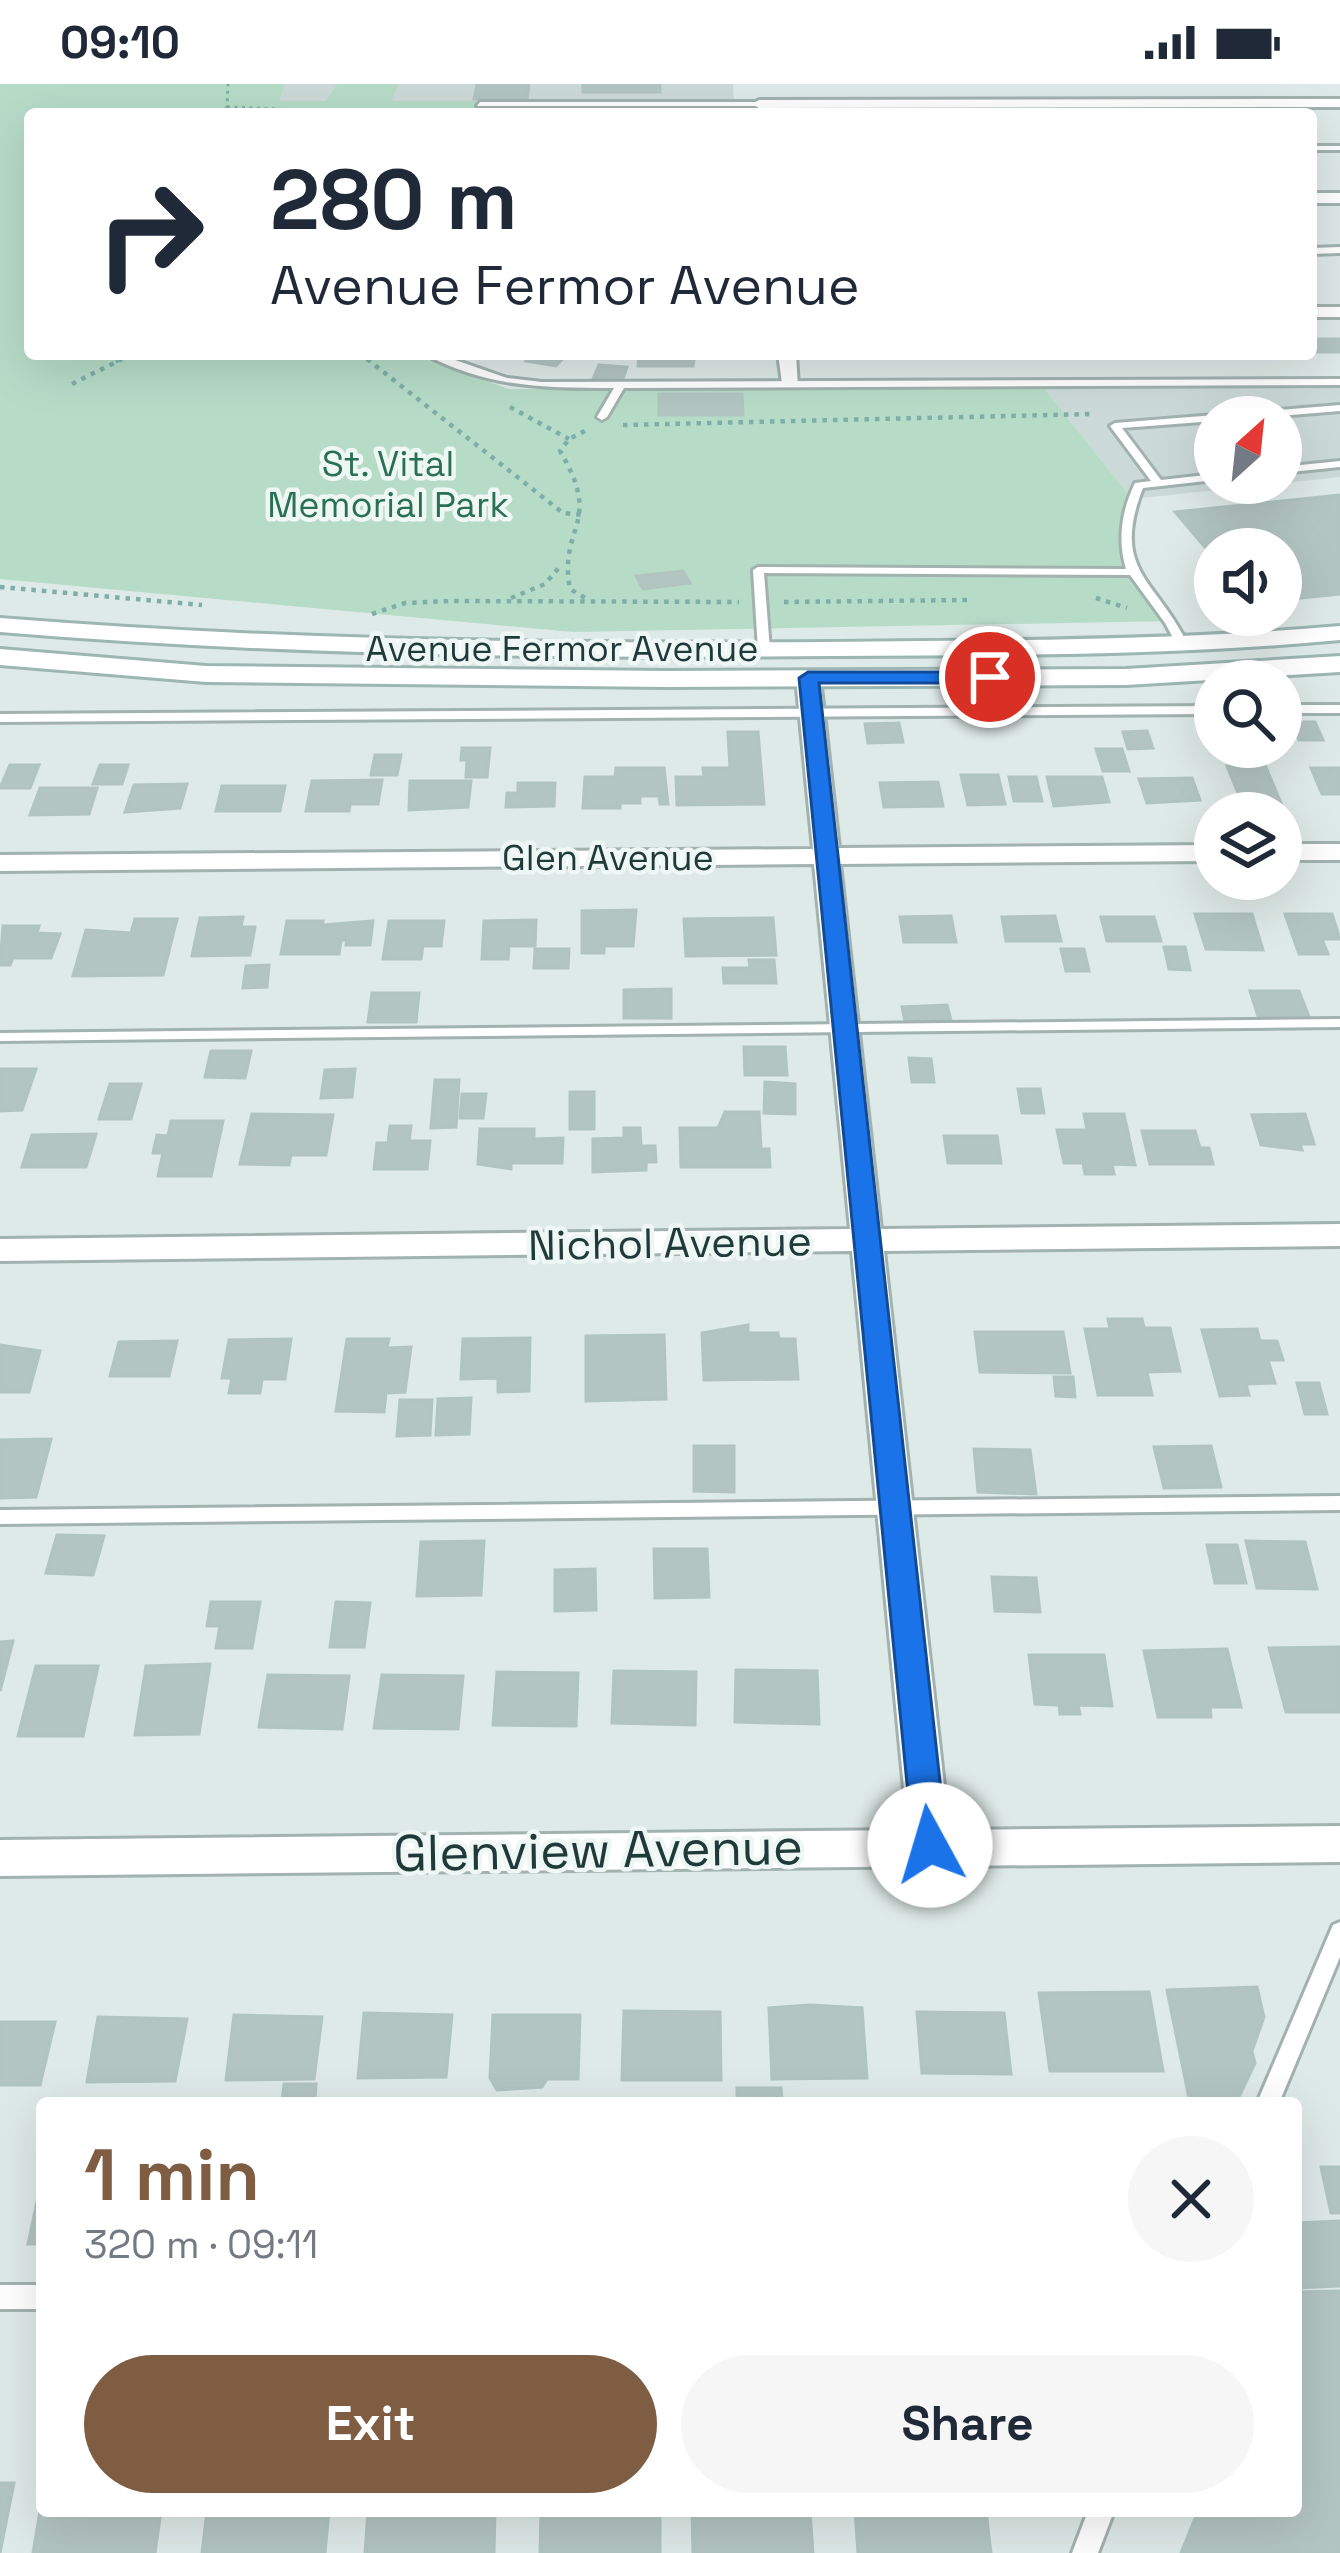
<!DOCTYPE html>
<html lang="en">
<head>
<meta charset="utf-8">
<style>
  :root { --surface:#fff; --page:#f6f6f7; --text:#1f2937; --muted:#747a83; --accent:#7f5d43 }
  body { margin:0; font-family:"Space Grotesk",sans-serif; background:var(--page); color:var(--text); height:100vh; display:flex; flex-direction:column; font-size:45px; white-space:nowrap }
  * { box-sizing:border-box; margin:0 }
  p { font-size:39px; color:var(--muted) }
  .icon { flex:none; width:66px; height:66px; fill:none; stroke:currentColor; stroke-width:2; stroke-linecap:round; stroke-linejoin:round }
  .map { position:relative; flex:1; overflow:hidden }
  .side { position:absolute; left:36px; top:2013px; width:1266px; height:420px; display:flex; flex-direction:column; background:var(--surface); border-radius:12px; box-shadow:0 12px 48px #0002 }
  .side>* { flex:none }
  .guide { position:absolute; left:24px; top:24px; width:1293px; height:252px; border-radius:12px; box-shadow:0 12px 48px #0002; background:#fff; color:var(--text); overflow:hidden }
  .needle { width:78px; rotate:27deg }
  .controls { position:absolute; left:1194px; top:312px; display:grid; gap:24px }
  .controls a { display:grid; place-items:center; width:108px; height:108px; border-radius:50%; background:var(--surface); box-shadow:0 12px 48px #0002; font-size:60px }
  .pin { position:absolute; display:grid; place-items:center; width:102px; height:102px; color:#fff; margin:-51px; border:6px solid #fff; border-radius:50%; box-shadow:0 3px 12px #0007 }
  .me { position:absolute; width:132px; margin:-66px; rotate:354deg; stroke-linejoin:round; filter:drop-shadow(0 0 9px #0008) }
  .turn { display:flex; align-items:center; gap:42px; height:252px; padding:0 48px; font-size:54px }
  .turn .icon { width:156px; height:156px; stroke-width:2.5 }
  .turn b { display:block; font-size:84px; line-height:102px }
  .round { display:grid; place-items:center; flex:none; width:126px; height:126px; border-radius:63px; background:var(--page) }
  .head { display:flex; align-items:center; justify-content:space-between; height:204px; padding:0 48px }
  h1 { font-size:72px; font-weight:700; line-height:90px; color:var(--accent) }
  .action { display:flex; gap:24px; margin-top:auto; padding:24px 48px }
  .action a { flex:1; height:138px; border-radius:72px; background:var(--accent); color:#fff; font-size:48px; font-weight:700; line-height:138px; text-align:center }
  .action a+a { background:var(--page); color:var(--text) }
  .status { display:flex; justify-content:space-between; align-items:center; height:84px; padding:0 60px; background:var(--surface); direction:ltr }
  .status svg { height:33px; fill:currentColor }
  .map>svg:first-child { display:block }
  .built { fill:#ccdad7; fill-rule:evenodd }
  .green { fill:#b6dcc8 }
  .building { fill:#b3c5c1; stroke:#b1c4c0; stroke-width:3 }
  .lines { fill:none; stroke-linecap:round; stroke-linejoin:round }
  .lane-casing { stroke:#a1b2af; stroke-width:6 }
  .street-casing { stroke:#a1b2af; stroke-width:6 }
  .secondary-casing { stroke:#9db6b2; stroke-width:6 }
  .path-far1 { stroke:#7eaea9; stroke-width:3; stroke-dasharray:3 4.5; stroke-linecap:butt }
  .path { stroke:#7eaea9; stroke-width:4.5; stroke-dasharray:4.5 6; stroke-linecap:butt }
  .lane { fill:#fff; fill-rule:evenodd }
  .street { fill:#fff; fill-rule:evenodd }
  .secondary { fill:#fff; fill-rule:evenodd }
  .route { fill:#1a73e8; stroke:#114b97; stroke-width:3 }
  .labels { text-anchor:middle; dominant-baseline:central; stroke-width:9; stroke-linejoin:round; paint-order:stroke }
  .far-park-label { font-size:36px; fill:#297154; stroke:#eef7f4 }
  .far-street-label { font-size:36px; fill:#1f3a38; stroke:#eef7f4 }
  .street-label { font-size:42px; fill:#1f3a38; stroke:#eef7f4 }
  .near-street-label { font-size:51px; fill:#1f3a38; stroke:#eef7f4 }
</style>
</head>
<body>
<div class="status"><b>09:10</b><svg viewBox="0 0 49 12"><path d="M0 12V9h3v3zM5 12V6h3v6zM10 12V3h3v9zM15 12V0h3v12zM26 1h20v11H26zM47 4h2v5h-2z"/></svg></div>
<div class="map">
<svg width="1340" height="2469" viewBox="0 0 1340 2469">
  <rect width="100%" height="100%" fill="#deeae7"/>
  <g class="built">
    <path d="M285,0H733L734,17H278Z"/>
    <path d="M1340,302V393L1132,415L1043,303ZM1215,333H1281V399H1215Z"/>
  </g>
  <path class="green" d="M0,0H285L279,17H326L337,0H399L391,17H734L735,30H30V270H411L509,305L1043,303L1132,415L1129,479L1173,537L573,548L0,495Z"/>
  <g class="building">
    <path d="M477,0H529L527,15H474Z"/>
    <rect x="583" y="0" width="77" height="8"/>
    <path d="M1311,255H1340V268H1316Z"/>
    <path d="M532,270H567L556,282L526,277Z"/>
    <path d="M695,270L693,282H638L639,270Z"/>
    <path d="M599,281L627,283L622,297L593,295Z"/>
    <path d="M659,310H742L743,331H659Z"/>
    <path d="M1340,411V510L1281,516V465H1215V475L1175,428Z"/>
    <path d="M683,487L690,499L643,505L636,492Z"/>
    <path d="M1291,638H1315L1323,656H1299Z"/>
    <path d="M899,639L903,658L868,659L865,640Z"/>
    <path d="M1147,647L1153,664L1128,665L1123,648Z"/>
    <path d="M728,648H758L764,720L677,721L676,693H704L703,684H730Z"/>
    <path d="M462,664H490L487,693H466L467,676H461Z"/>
    <path d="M1096,665H1122L1129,687H1103Z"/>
    <path d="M375,671H401L397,691H371Z"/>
    <path d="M10,681H39L30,704H0Z"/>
    <path d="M100,681H128L122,700H93Z"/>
    <path d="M1265,681L1281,719H1242L1227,682Z"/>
    <path d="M616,684H664L668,720H660L659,712H640V719H620V724H583L585,693H615Z"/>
    <path d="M1311,684H1340V710H1322Z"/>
    <path d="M961,691H998L1005,720L968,721Z"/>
    <path d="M1009,693H1036L1042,717H1014Z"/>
    <path d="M1047,693H1102L1109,718L1054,722Z"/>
    <path d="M1192,694L1200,716L1147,719L1139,695Z"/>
    <path d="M382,696L378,720H350L349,727H306L312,697Z"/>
    <path d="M410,697H471L468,723L409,726Z"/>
    <path d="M938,698L943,722L884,723L880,699Z"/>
    <path d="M518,699H555L554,722L506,723L507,709H518Z"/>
    <path d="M187,700L180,724L125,728L134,701Z"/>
    <path d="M222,702H285L280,727H216Z"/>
    <path d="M40,704H97L89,730L30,731Z"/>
    <path d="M636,826L633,862H604V869H582V827Z"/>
    <path d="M1195,830H1252L1263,866L1206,865Z"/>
    <path d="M1285,830H1332L1340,855H1322L1328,870H1299Z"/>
    <path d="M951,832L956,858H904L900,833Z"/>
    <path d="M1055,832L1061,857H1006L1002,833Z"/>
    <path d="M243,833L241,843H255L250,871L192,872L200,834Z"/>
    <path d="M1101,833H1154L1161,857H1107Z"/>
    <path d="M773,834L776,871L686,872L684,835Z"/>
    <path d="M135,835H177L163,891L73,892L86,846L131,849Z"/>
    <path d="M536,836L535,862H509L508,875H482L484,837Z"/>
    <path d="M287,837H323L322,841L373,837L370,861H346L347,856H341L339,870H281Z"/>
    <path d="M389,837H444L441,862H423L421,875H383Z"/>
    <path d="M3,842H39L37,849L60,850L51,874H13L10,881H0Z"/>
    <path d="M1164,863H1185L1190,886L1169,885Z"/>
    <path d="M535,865H569L568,884H534Z"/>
    <path d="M1061,865H1084L1089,887H1066Z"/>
    <path d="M749,876H774L776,899H724L723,884H750Z"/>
    <path d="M269,881L267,903L243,904L246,882Z"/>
    <path d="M671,905V934H624V906Z"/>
    <path d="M1250,907H1299L1310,935H1259Z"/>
    <path d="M372,909H419L416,938H368Z"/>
    <path d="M947,921L951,936L905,938L902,923Z"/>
    <path d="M744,963H785L787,991H745Z"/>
    <path d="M211,967H251L245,994L205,993Z"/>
    <path d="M909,974L931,975L934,998H912Z"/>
    <path d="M0,985H36L22,1026L0,1027Z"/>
    <path d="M355,985L352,1013L321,1014L325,986Z"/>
    <path d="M435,996H459L456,1043L431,1044Z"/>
    <path d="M765,998L795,1000V1030L764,1029Z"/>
    <path d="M110,1000H141L131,1035H99Z"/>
    <path d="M1018,1005H1040L1044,1029H1022Z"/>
    <rect x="570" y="1008" width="24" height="37"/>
    <path d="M462,1010H486L483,1034H460Z"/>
    <path d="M725,1028H759L761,1065H769L770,1083H681L680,1044H718Z"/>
    <path d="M252,1030L333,1031L326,1071H291L289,1081L240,1080Z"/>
    <path d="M1084,1030H1124L1135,1081L1112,1080L1114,1090H1085L1083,1079H1064L1057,1046H1087Z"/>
    <path d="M1305,1030L1314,1060H1300L1302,1066L1261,1061L1252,1031Z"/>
    <path d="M171,1037H223L211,1092H158L163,1069H153L157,1051L168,1052Z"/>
    <path d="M390,1042H411L409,1057H430L427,1085H374L377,1059H388Z"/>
    <path d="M624,1044H640L641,1062H655L656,1078H646V1086L593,1088V1055L624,1054Z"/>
    <path d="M480,1045H534V1055L563,1054L562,1079H511V1085L478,1080Z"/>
    <path d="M1142,1047H1195L1200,1064H1209L1213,1080H1150Z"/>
    <path d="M96,1050L86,1083H22L32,1051Z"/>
    <path d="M944,1052H997L1001,1079H948Z"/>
    <path d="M1108,1235H1142L1144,1244H1170L1180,1287L1147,1288L1152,1311H1098L1085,1245H1110Z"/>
    <path d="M748,1241V1249H778L779,1255H795L798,1295L704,1296L702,1249Z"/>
    <path d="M1257,1245L1260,1257H1277L1283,1276H1268L1275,1299L1246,1300L1249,1311L1220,1312L1202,1246Z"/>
    <path d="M975,1248H1063L1070,1289L980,1288Z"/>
    <path d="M664,1251L666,1315L586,1317V1252Z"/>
    <path d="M530,1254L529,1307L498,1308V1294L461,1295L463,1255Z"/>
    <path d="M291,1255L285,1295H262L260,1309H229L232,1294H222L229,1256Z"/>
    <path d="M347,1255H389L387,1264L411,1263L405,1308L386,1309L384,1328L336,1327Z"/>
    <path d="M177,1257L169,1292H110L119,1258Z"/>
    <path d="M0,1261L40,1267L29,1308H0Z"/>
    <path d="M1054,1293H1073L1075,1313L1056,1312Z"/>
    <path d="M1297,1299H1319L1327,1330H1305Z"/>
    <path d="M471,1314L469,1350L436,1351L438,1315Z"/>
    <path d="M400,1316H432L430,1351L397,1352Z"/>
    <path d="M51,1355L36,1413L0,1414V1356Z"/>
    <path d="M694,1362H734V1408L694,1407Z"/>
    <path d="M1211,1362L1221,1403L1164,1404L1154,1363Z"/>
    <path d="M974,1365L1030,1366L1036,1410L978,1408Z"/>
    <path d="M57,1451L104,1452L93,1491L46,1489Z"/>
    <path d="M484,1457L481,1511L417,1512L421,1458Z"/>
    <path d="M1246,1457L1305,1458L1317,1505L1257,1504Z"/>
    <path d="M1207,1461H1237L1246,1499H1215Z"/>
    <path d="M654,1465H707L709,1513L655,1514Z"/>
    <path d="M595,1485L596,1526L555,1527V1486Z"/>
    <path d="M992,1493L1036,1494L1040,1528L995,1527Z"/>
    <path d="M211,1518H260L252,1564H216L220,1542H207Z"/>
    <path d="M336,1518L370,1519L364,1563H330Z"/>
    <path d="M13,1557L0,1607V1558Z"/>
    <path d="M1340,1563V1628H1286L1269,1564Z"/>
    <path d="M1227,1565L1241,1623H1210L1211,1633H1158L1144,1567Z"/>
    <path d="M1029,1571H1104L1112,1622L1078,1621L1080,1630H1060L1059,1621L1035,1620Z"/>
    <path d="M210,1580L199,1650L135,1651L146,1582Z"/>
    <path d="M36,1582H98L83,1652H18Z"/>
    <path d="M736,1586L817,1587L819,1640L735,1638Z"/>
    <path d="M614,1587L696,1588L695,1641L612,1639Z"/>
    <path d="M497,1588L578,1589L576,1642L493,1641Z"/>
    <path d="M268,1591L349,1592L342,1645L259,1643Z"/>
    <path d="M382,1591L463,1592L458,1645L374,1644Z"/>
    <path d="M1257,1903L1264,1933L1252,1967L1255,1979L1236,2019H1190L1167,1906Z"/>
    <path d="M1149,1908L1163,1987H1050L1039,1909Z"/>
    <path d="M810,1921L862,1924L867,1994L772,1995L769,1924Z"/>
    <path d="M624,1927L720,1928L721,1996H622Z"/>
    <path d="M917,1928L1004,1929L1011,1990L922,1989Z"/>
    <path d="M364,1929L452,1931L446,1993L358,1994Z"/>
    <path d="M234,1931L322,1933L314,1995L226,1996Z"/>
    <path d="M493,1931H580L578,1995H547L542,2003L497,2006L490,1994Z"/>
    <path d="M98,1933L187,1935L175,1997L87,1998Z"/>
    <path d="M0,1938H55L40,2001H0Z"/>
    <path d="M284,2000H316L315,2019H282Z"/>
    <path d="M737,2004H781L782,2019H737Z"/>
    <path d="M1321,2083H1340V2129H1331Z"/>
    <path d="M42,2094V2160H28Z"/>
    <path d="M1340,2137V2202L1296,2204V2139Z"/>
    <path d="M1340,2207V2469H1181L1198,2427H1296V2208Z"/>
    <path d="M0,2399H14L0,2469Z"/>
    <path d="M42,2415V2427H161L155,2469H33Z"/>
    <path d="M207,2427H329L325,2469H202Z"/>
    <path d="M368,2427H495L494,2469H365Z"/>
    <path d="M541,2427H660V2469H540Z"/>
    <path d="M692,2427H810L813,2469H693Z"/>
    <path d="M855,2427H986L991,2469H858Z"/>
  </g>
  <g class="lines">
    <defs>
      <g id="lane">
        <path d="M480,18H759L763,20L759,22H477Z"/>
        <rect x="1311" y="62" width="29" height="4"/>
        <path d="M1340,163V169L1311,170V164Z"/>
        <path d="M424,270H438L507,294L542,298L1340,295V301L624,304L607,333L602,336L597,333L614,304C544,304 489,304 424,270Z"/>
        <path d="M1340,321V327L1266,333H1226L1231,330Z"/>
        <path d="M1215,331L1219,333H1215V337L1122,344L1161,396L1215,390V396L1143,404C1110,488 1157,495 1188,561L1186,563H1178L1165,539L1130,491L764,489L770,566L764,569L758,566L753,486L758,483L1126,485C1117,456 1122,425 1135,399L1151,397L1110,342L1115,339Z"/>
        <path d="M1340,377V383L1281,389V383Z"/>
        <rect x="1281" y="621" width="59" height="8"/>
        <path d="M1215,622V630L0,638V630Z"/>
        <path d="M1340,935V943L0,957V949Z"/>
        <path d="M1340,1412V1426L0,1440V1426Z"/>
        <path d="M1340,1838V1873L1279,2019H1257L1333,1841Z"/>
        <rect x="0" y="2201" width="42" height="24"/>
        <path d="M1088,2427H1114L1098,2469H1072Z"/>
      </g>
      <g id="street">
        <path d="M1340,15V23L759,24L752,20L759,16Z"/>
        <rect x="1311" y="109" width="29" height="10"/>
        <rect x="1311" y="223" width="29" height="10"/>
        <path d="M778,270H796L798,303L782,299Z"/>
        <path d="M808,587L820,594L839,764L1215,761V777L840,780L881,1145L1340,1140V1162L884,1167L949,1746L1340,1742V1778L0,1792V1756L908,1746L852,1167L0,1177V1155L850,1145L814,780L0,787V771L813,765L796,594Z"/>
        <rect x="1281" y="760" width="59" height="16"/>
      </g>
      <g id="secondary">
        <path d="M0,534C274,556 549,560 824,558C996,556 1168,557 1340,542V556C1171,572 1002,571 833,572C555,575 277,571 0,548Z"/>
        <path d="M0,565L206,582L667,587L1126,585L1340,572V588L1126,601L667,603L206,598L0,581Z"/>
      </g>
    </defs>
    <use href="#lane" class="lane-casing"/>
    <use href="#street" class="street-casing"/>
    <use href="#secondary" class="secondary-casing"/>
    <g class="path-far1">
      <path d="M227,23L281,25"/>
      <path d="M221,30L227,23L228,0"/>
      <path d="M361,270L371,278"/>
      <path d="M116,278L131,270"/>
    </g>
    <g class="path">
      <path d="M367,275L563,429L582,431"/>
      <path d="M72,300L122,275"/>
      <path d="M510,323L569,355"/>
      <path d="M623,341L1093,330"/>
      <path d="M585,347L569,355L560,367C604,441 558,441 570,505L587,515"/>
      <path d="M0,503L202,521"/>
      <path d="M511,514L545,500L562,480"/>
      <path d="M1096,514L1127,524"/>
      <path d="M784,518L967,516"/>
      <path d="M372,530L405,519L451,517L739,518"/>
    </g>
    <use href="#lane" class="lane"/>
    <use href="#street" class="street"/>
    <use href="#secondary" class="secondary"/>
  </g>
  <path class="route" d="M808,588H990L1000,593L990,599H819L947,1761L942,1772L930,1776L918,1772L913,1761L799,594Z"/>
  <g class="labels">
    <g class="far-park-label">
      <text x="388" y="380">St. Vital<tspan x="388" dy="41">Memorial Park</tspan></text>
    </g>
    <g class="far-street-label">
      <text x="562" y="565">Avenue Fermor Avenue</text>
      <text x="608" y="774">Glen Avenue</text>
    </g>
    <g class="street-label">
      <text transform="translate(670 1159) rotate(-1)">Nichol Avenue</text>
    </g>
    <g class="near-street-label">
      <text transform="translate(598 1766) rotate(-1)">Glenview Avenue</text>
    </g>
  </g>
</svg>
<div class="controls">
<a><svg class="needle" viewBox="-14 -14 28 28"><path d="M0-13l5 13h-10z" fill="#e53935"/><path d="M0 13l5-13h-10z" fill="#747a83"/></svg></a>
<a><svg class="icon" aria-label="sound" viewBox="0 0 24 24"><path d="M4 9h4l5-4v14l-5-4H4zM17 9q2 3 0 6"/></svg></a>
<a><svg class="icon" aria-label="search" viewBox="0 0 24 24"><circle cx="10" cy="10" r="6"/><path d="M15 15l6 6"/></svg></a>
<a><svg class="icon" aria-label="layers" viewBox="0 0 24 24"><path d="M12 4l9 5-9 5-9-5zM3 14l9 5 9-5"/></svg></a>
</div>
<div class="pin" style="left:990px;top:593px;background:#d93025"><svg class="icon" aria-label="arrive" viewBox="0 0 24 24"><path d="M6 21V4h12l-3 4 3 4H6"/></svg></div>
<svg class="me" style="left:930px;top:1761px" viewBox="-20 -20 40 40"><circle r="19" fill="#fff"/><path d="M0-13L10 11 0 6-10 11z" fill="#1a73e8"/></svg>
<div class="guide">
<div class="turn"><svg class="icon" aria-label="right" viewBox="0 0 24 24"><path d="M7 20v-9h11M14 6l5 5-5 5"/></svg><div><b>280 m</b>Avenue Fermor Avenue</div></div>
</div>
<section class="side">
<div class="head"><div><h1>1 min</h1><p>320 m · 09:11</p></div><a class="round"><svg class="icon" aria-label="close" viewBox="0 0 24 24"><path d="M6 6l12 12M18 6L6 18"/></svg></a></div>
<div class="action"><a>Exit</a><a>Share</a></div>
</section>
</div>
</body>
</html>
